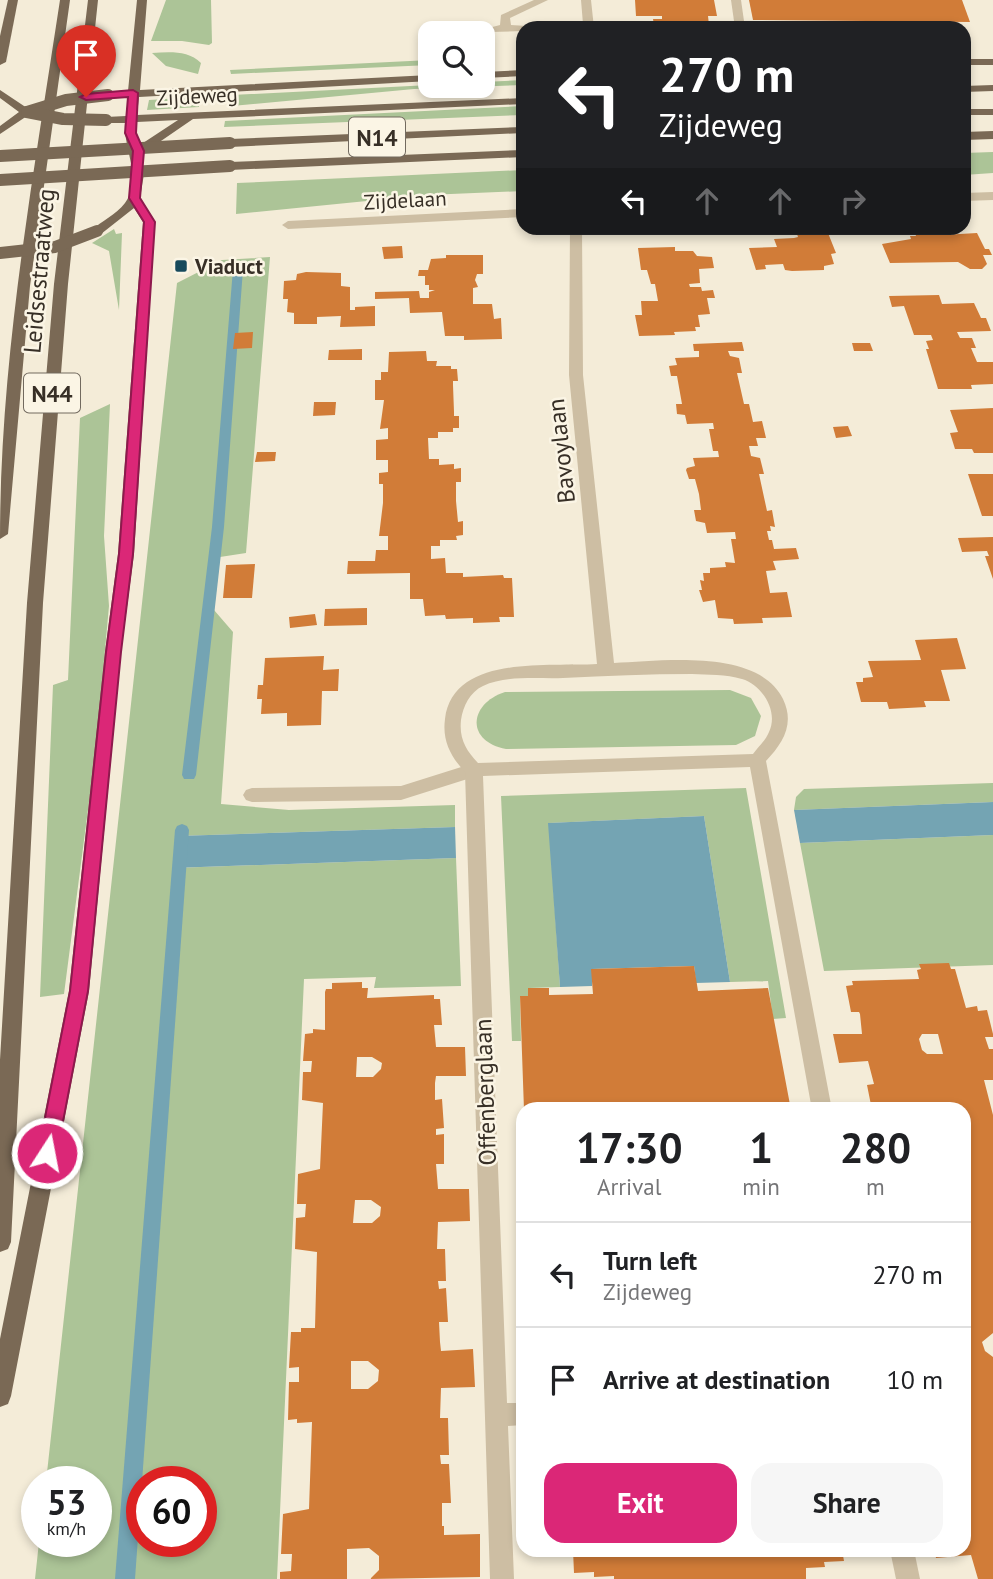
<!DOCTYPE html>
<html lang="en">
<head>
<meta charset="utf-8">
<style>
  :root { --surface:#fff; --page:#f6f6f6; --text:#202124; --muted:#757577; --line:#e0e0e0; --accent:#db2777 }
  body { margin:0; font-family:"PT Sans",sans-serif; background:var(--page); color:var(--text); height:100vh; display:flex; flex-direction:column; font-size:26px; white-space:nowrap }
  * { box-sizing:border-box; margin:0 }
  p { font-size:23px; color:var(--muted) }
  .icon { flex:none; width:38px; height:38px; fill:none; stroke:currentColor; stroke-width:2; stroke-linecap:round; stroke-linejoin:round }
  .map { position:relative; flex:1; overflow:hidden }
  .panel { position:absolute; left:516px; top:1102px; width:455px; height:455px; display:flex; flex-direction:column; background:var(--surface); border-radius:21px; box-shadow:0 4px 10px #0003 }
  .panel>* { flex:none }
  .top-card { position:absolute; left:516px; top:21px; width:455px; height:214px; border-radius:21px; box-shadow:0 4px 10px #0003; background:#202124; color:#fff; overflow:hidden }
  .tools { position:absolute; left:418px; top:21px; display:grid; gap:14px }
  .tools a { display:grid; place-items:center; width:77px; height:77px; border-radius:14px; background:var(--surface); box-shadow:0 4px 10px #0003; font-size:35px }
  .speed { position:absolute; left:21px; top:1466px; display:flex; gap:14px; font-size:35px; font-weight:700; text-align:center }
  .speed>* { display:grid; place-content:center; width:91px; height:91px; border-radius:50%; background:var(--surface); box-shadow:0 4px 10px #0003; line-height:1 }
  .speed small { font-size:18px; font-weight:400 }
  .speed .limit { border:10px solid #d22; background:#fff; color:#111 }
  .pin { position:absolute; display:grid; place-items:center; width:60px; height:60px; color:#fff; margin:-72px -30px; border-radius:50% 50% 50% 0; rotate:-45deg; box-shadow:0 0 7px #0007 }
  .pin .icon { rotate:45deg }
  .me { position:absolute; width:77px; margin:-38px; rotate:11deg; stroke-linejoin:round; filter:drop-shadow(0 0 5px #0008) }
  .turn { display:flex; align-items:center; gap:24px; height:147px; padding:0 28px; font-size:32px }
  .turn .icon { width:91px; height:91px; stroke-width:2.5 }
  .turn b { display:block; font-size:49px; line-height:60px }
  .lanes { display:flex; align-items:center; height:66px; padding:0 28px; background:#0003; justify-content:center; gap:35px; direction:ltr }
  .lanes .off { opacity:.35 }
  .eta { display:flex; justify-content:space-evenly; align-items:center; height:119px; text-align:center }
  .eta b { font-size:42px; font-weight:800; line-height:49px }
  .cta { display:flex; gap:14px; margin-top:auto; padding:14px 28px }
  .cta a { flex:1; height:80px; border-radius:21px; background:var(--accent); color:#fff; font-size:28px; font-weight:800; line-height:80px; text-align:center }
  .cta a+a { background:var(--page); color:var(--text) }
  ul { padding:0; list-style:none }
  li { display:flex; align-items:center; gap:21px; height:105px; padding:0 28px; border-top:2px solid var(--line) }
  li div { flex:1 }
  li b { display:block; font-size:26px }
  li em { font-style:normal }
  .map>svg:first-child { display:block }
  .green { fill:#acc497; fill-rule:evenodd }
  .water { fill:#74a4b3 }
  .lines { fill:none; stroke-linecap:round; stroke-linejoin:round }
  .stream { fill:#74a4b3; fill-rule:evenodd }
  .building { fill:#d17c38; fill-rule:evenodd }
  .service { fill:#cdbea3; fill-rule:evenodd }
  .minor { fill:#cdbea3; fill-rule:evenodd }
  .primary { fill:#7a6955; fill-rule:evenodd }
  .primary-bridge { stroke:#7a6955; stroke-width:12 }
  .route { fill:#db2777; stroke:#8e194d; stroke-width:2 }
  .poi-dot { fill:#174a5c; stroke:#fbf5e5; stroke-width:2.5 }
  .labels { text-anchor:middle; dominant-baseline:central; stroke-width:5; stroke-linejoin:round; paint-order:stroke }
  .far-street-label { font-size:21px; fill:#372f26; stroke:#fbf5e5 }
  .far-poi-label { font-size:21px; font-weight:bold; fill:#372f26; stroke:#fbf5e5; text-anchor:start }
  .shield { fill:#fbf5e5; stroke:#726a5f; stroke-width:2 }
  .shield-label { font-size:23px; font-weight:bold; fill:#372f26 }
  .street-label { font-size:24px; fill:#372f26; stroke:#fbf5e5 }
</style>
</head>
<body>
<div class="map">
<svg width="993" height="1579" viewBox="0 0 993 1579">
  <rect width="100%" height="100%" fill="#f4ecd8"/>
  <g class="green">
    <path d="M166,0H211L212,43L209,45L182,41H151Z"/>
    <path d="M152,53C169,52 188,50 201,63L198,74L166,66Z"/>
    <path d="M430,60V65L231,74L230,70Z"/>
    <path d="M523,80V85L414,89L232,106V95L430,85L483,86V82Z"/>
    <path d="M199,97V107L147,110L149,100Z"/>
    <path d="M523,106V115L224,127L225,121Z"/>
    <path d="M993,152V173L964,175V153Z"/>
    <path d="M523,170V191L427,195L236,214L237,183Z"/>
    <path d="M114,229L116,234L122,233L119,310L109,251L92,243Z"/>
    <path d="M270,257L246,553L220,557L214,610L233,632L221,804L289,810L455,805V827L177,836L174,868L456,858L461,986L374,988L376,977L304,979L277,1579H35L39,1542H96V1482H46L177,283L222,260ZM142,1482H201V1542H142Z"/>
    <path d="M110,404L104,536L109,606L96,748L64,994L40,997L53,685L68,680L80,418Z"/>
    <path d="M730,690L751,698L761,716L755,736L736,745L506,749C466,742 468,704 505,692Z"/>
    <path d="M993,783V802L794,810L796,797L804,789Z"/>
    <path d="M746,788L786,1018L773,1019L768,981L730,982L704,816L549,823L560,987L529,988L528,996L520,997L521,1041H512L501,796Z"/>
    <path d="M993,835V965L824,971L800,843Z"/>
  </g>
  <g class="water">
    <path d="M993,802V835L800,843L794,810Z"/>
    <path d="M704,816L730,982L696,983L694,966L592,969V986L560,987L548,823Z"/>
    <path d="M455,827L456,858L173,868L177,836Z"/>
  </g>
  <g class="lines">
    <g class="stream">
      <path d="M238,266L243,269L224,527L196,775L194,779H184L182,775L212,527L233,269Z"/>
      <path d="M182,824L187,826L189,830L135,1579H115L175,830L177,826Z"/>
    </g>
  </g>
  <g class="building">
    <path d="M635,0H714L717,16H708L709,25H654L653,19H662V16H636Z"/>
    <path d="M749,0H962L970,22L753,20Z"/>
    <path d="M942,232L943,235L977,233L985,249H989L992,255H983L987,264L982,269H970L958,262L890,263L882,244L911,239L910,236H916L915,233Z"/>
    <path d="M828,233L836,253L831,254L834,264L824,266V270L792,271L785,270L783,264L765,265L766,269L756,270L749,248L777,247L774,239L794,238L798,237L797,234Z"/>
    <path d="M402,246L403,258L384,259L382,247Z"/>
    <path d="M675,247V251H693L697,256L712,257L714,268L699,269L700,283L689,284L690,287H701L702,291L713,290L715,298H707L710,314L698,315L700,327H695L696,331L674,332L675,335L639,336L635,315H642L641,301H658L655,284H651L647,270H641L638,248Z"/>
    <path d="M446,255H483V274H477L475,280L478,287L473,288V304H492L494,319L501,318L502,339L464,340V336H445L442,312L410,313L409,298L375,299V292L419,291L420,298H429V292L435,290H429V285H425V276H418L419,270H428L431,259L446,258Z"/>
    <path d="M306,272L341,273V286L350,287V310H355V307L375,306V326L340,327L341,316L317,317V324H294V313L287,312L288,299H283L284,281L296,280L297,274Z"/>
    <path d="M939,295L942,304L974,303L981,318H986L991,331L957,332L960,338H972L976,348H971L977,362H993V384L971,385L972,389H938L926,349H929L926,341L933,340L931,335H914L904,306L892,307L889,296Z"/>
    <path d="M253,332L252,348L233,349L235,333Z"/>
    <path d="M742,342L744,351H728L730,356L739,358L742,373H737L744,404H749L753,422L762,421L766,438H756L758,446H749L751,456L760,458L764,474H759L767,511L772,510L775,527L770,526L771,531H767L769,540H772L774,549L796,548L799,559L773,561L776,570L766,571L770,593L787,592L792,617L762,618L763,623L734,624L733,619L718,618L715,600L703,602L699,590H702L700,580L704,581L703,573H710V568L726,567L725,562L735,563L731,539H736L735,532L707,533L705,523L696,521L694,510H701L699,494L695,479H689L686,470L687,468L695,466L693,458L719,457L718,451H713L709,429H714L713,423L687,424L685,415L677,414L676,404H682L677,376H671L669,366L677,365L675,358L699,357V351H694L693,344Z"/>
    <path d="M852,343H870L873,351H854Z"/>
    <path d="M362,349V360H328L329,350Z"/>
    <path d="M426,351L427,361H437L436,366H451V369H457L458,381H453V385L454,412V416H459V428H453V432H438V438H428L429,459H439V465L454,464V469L461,468V482H456V501L458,522L463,521V535L456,536L457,540H440V546H431V559L445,558L446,573H463V577L503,575L504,578H512L514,617H499L500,622L473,623V618L446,619L445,615L425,616L423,599H410V573L347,574L348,561H375L376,550H388V536H379L383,503V484H379V473L388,472V460H376V440L388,439V428L380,429L384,400H375V380H381V372H388L389,352Z"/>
    <path d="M314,402H336L335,415L313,416Z"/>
    <path d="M993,408V453H974L972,449H955L950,433L958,432L950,410Z"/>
    <path d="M848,426L852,436L836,438L833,427Z"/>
    <path d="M257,452H276L275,461L255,462Z"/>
    <path d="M968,474H993V516H982Z"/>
    <path d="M993,537V579L985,556H989L987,551L962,552L958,538Z"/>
    <path d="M255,564L252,598H223L226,565Z"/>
    <path d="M367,608V625L324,626L325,609Z"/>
    <path d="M315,614L317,625L290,628L289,617Z"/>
    <path d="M957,638L966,669L941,670L950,701H924L926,707L889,709L887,702H861L856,682H863V678L873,677L868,661L921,660L915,640Z"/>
    <path d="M324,656L323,670L339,669L338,691H322L321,725L287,726V713L261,714L262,699H257L258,685H263L265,658Z"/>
    <path d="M949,963L951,969H955L966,1008L977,1006L978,1011L987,1010L993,1034V1037H985L989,1049H993V1080H984L993,1115V1333L982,1342L985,1351L993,1357V1579H978L971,1555L936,1558L934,1550H964V1198L971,1197L964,1176V1110H872L867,1085L874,1084L868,1061L839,1063L833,1034H862L860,1014L859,1012H851L846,986L853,985L852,981L919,979L917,970L921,969L919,964ZM922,1034H938L943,1054H927L922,1050L919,1039Z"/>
    <path d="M694,966L698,991L768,988L791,1110H524L520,996H528V988H549V995L593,994L591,969Z"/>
    <path d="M362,982V988H368L367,998L434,995V999H440L442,1025H434L436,1047H465L466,1076H436L435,1083V1100L442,1099L444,1128L436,1129V1135L444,1134V1164H436L438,1189H469L470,1221L438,1222L437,1249H445L446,1281H438L439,1289L446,1288L448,1322H439L440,1342L441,1351L473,1349L475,1387L441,1388L440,1418H448L449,1455H440L441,1464H449L451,1503H442V1526H444V1535L480,1534V1577L370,1579L379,1570V1556L369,1548L347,1549V1579H280V1572L291,1571L292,1554H281L283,1514L309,1509L312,1422L297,1423V1419L288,1420L289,1382H299V1367L289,1368L291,1332H301V1328H315L317,1252L295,1249L296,1218L305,1217L306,1204H297L298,1174L320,1169L323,1103L302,1100L303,1072H311L312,1061H303L305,1034L313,1033V1029L325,1030V992L326,989H332V983ZM357,1057H372L382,1063L381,1069L373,1077H356ZM355,1200H371L381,1207L380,1216L372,1223H353ZM351,1361H368L379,1370L378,1381L368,1389H351Z"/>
    <path d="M573,1550H842L844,1561L824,1562L825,1567L806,1568V1579H614V1576L594,1577V1572L574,1573Z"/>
  </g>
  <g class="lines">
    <g class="service">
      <path d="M534,0H548L510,18L511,25L527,26L528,28H523V31L490,32L485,29L500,25L501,15Z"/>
      <path d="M581,0H591L594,28H529L534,25L583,24Z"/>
      <path d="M731,0H741L745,28H735Z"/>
      <path d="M474,763L480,765L483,770L480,775L401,800L252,802L246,800L243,795L246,790L252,788L401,786Z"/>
    </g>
    <g class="minor">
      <path d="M993,192V200L964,201V193Z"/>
      <path d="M523,209V217L288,229L282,225L288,221Z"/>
      <path d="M570,228H582L583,375L614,663C662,661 758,648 783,699C795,724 783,743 766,761L832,1110H812L750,767L483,776L507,1403H523V1425L508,1426L514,1579H490L465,772C451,757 442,741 445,719C453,654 549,667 597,664L569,375ZM692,674C708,675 726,674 742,679C762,685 779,711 769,732C766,740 758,747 753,754L478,763C466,750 459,739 461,720C463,706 470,692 483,686C506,675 538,679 563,678C606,676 649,674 692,674Z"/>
      <path d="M890,1550H914L920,1579H896Z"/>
    </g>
    <g class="primary">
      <path d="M8,0H18L6,62L0,65V36Z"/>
      <path d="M60,0H70L30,286L8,534L0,539C0,357 33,179 60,0Z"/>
      <path d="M88,0H98L68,284L43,603L11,1242L8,1249L0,1252V1060L27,603L54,284Z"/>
      <path d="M137,0H147L140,90L430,75V81L139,97L137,115L523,98V104L193,119L142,154L144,174L140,198L155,222L134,554L121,652L89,991L11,1396L8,1404L0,1407V1339L69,991L105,652L118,554L143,222L134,208L101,234H93L91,231C101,221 116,215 125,203C143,179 123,148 125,123H106L100,120L106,117L126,116L128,97L108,98L102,95L108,92L128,91ZM178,120L140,145L136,133L137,122Z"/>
      <rect x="964" y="59" width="29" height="6"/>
      <path d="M523,70V76L483,78V72Z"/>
      <path d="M993,85V91L964,92V86Z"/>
      <path d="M0,90L33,112L0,134V126L19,112L0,98Z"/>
      <rect x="964" y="109" width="29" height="6"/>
      <path d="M523,127V133L230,147L224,143L230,139Z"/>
      <path d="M993,131V139L964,140V132Z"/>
      <path d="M523,150V157L230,170L224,166L230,162Z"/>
    </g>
    <g class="primary-bridge">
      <path d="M27,112L66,100L108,95"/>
      <path d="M27,112L63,119L106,120"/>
      <path d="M0,156L230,143"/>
      <path d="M0,180L230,166"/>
      <path d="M0,253L55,247L97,231"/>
    </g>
  </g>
  <path class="route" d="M133,90L138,93L136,133L144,151L140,198L155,222L133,554L121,652L88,991L57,1153L54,1159L47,1162L41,1159L38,1153L70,991L106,652L119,554L144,222L129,198L133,151L125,133L128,97L86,100L80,97L86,94Z"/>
  <rect class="poi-dot" x="174" y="259" width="14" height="14" rx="3.5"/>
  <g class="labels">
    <g class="far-street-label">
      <text transform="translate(197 96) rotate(-3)">Zijdeweg</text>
      <text transform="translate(405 200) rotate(-3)">Zijdelaan</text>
    </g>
    <g class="far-poi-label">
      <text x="195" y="266">Viaduct</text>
    </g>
    <g class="shield">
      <rect x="349" y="117.5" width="56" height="39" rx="5"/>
      <rect x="24" y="373.5" width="56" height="39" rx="5"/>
    </g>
    <g class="shield-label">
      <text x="377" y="137">N14</text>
      <text x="52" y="393">N44</text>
    </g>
    <g class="street-label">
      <text transform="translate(39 271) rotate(-85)">Leidsestraatweg</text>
      <text transform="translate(561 451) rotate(-96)">Bavoylaan</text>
      <text transform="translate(485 1092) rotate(-92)">Offenberglaan</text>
    </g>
  </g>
</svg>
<div class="tools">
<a><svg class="icon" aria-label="search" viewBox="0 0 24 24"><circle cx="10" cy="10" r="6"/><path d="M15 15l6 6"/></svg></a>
</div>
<div class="speed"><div>53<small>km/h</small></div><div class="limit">60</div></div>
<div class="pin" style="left:86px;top:97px;background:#d93025"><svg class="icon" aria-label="arrive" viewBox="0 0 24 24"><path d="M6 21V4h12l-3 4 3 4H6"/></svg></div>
<svg class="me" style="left:47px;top:1153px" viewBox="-20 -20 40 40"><circle r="17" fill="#db2777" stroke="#fff" stroke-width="3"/><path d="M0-11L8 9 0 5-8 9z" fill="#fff"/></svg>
<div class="top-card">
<div class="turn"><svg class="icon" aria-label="left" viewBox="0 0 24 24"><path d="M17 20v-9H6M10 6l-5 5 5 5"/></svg><div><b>270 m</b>Zijdeweg</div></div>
<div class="lanes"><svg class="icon" aria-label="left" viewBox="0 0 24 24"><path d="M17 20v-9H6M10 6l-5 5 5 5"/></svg><svg class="icon off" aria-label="ahead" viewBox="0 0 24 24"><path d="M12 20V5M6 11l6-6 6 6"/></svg><svg class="icon off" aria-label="ahead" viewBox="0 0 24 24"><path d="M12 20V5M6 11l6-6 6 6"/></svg><svg class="icon off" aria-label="right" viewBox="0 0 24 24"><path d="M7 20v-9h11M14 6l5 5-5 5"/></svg></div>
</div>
<section class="panel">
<div class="eta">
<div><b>17:30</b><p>Arrival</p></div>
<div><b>1</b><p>min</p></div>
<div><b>280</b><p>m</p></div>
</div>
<ul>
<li><svg class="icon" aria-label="left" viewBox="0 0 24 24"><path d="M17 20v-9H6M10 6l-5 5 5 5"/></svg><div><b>Turn left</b><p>Zijdeweg</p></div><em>270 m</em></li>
<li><svg class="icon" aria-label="arrive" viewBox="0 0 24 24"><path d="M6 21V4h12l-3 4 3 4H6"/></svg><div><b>Arrive at destination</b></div><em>10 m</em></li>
</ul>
<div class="cta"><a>Exit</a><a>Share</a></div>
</section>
</div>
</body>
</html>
